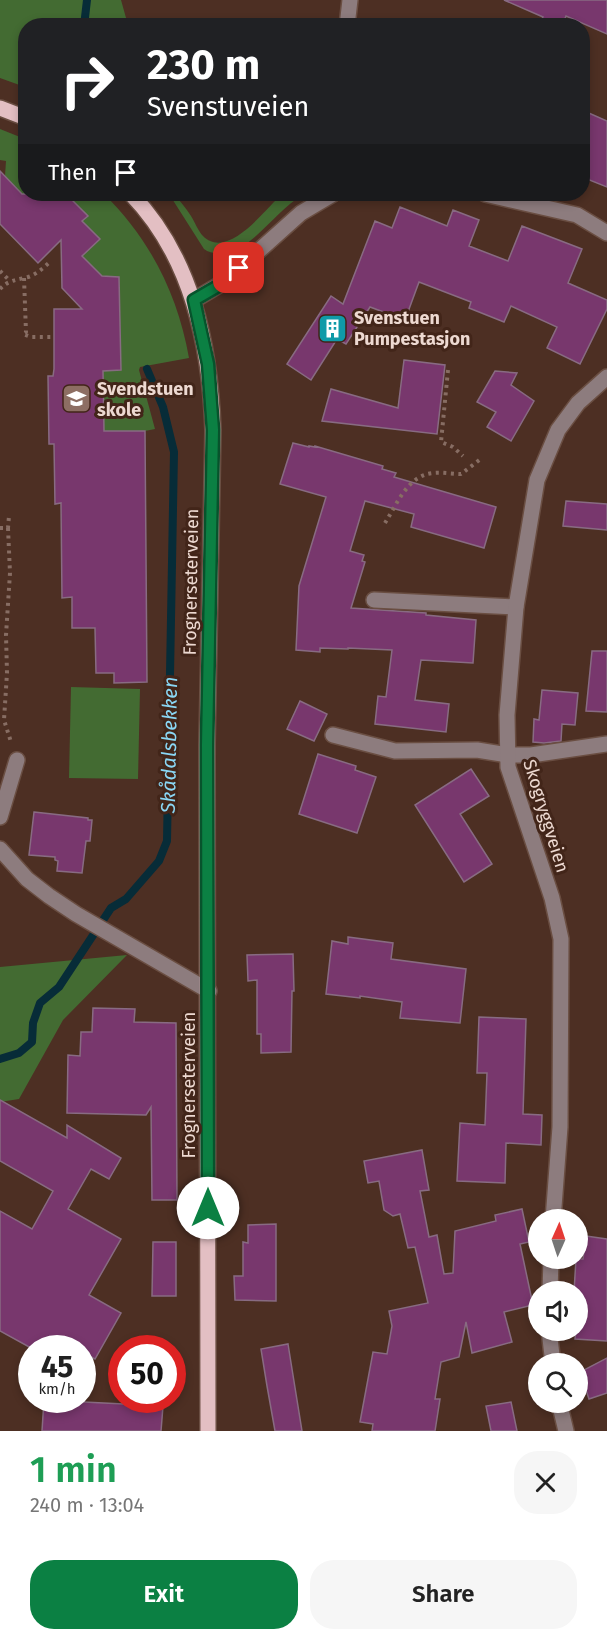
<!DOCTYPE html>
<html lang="en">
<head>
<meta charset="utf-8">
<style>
  :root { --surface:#fff; --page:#f6f6f6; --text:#222; --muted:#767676; --accent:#0b8043 }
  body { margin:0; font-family:"Fira Sans",sans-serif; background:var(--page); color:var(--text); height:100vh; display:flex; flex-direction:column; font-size:22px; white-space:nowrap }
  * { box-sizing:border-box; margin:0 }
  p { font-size:20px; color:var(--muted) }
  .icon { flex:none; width:33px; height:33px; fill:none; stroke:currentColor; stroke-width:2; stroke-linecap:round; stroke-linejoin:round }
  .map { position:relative; height:1431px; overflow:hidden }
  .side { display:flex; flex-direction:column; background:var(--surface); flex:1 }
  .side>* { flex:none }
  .banner { position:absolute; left:18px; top:18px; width:572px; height:183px; border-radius:24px; box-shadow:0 3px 9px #0003; background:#202124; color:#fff; overflow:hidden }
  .needle { width:39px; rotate:3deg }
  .buttons { position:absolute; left:528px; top:1209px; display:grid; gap:12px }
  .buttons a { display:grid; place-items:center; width:60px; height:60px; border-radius:50%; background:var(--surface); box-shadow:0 3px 9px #0003; font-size:30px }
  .speed { position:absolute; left:18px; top:1335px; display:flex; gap:12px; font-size:30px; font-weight:700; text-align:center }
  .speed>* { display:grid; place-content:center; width:78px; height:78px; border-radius:50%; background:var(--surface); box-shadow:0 3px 9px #0003; line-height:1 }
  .speed small { font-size:15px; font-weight:400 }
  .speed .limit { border:9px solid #d22; background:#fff; color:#111 }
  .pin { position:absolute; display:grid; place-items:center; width:51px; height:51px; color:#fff; margin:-26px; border-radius:12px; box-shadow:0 3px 9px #0006 }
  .me { position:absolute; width:66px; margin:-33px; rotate:0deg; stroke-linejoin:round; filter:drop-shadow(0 0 4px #0008) }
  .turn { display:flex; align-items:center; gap:21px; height:126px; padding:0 30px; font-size:27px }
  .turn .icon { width:78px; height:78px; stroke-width:2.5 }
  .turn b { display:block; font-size:42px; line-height:51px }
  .then { display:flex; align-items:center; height:57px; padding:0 30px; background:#0003; gap:12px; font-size:22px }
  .round { display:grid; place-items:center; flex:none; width:63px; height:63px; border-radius:24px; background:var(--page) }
  .overview { display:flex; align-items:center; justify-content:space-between; height:102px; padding:0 30px }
  h1 { font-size:36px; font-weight:600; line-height:45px; color:#1e9e55 }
  .action { display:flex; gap:12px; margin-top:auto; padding:12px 30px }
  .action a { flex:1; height:69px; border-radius:24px; background:var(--accent); color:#fff; font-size:24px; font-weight:600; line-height:69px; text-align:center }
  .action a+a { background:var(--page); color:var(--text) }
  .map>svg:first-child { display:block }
  .green { fill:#436b32 }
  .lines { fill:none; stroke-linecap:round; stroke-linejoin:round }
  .stream { stroke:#072c38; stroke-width:8 }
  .building { fill:#78376d; stroke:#886b82; stroke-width:1.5 }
  .minor-casing { stroke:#6a4e42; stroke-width:18 }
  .major-casing { stroke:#6a4e42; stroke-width:18 }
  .path { stroke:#876d63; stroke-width:4; stroke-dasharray:3 4.5; stroke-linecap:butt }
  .minor { stroke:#8d7c7e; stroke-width:15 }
  .major { stroke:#e3bfc3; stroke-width:15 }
  .route-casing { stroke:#07532c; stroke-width:15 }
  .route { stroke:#0b8043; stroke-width:10 }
  .labels { text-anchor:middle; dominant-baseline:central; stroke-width:6; stroke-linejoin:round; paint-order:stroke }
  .poi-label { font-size:18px; font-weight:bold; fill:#edd9d1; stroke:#422519; text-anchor:start }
  .street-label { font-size:18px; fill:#edd9d1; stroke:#422519 }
  .water-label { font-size:20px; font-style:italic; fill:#8ad7f5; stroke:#422519 }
</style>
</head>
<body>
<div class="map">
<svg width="607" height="1431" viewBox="0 0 607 1431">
  <rect width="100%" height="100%" fill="#4d2f23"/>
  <g class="green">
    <path d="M0,0H121L128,25L26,26L25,87L0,78Z"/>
    <path d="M0,129L25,139L26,194H28L25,197L5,176L6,161L0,160Z"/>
    <path d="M66,194H104C150,239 178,295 189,358L140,367L139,370L155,429L145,431H104L103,371L121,370L119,277L102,276L82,256L99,239L82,221L87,216Z"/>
    <path d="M169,194H174C180,201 186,208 191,216C195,222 198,231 203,236C226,259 260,216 275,201H282L283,194H304C280,208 262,235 240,248C230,253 213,256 204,249Z"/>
    <path d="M71,687L140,689L138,779L69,778Z"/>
    <path d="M127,955L63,1020L19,1099L0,1102V967Z"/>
  </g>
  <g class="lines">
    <g class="stream">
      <path d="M84,26L87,0"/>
      <path d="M0,1059L19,1053L32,1042L33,1023L40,1003L59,987L111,908L126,899L159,861L167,841L174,452L163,407L147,369"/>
    </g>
  </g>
  <g class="building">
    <path d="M504,0H607V34L566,16L562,26H539L543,17Z"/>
    <path d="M582,110L607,121V187L582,177Z"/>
    <path d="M0,171L22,194H66L88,216L82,221L100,239L82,256L102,276L119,277L121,370L103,371L104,431H145L147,682L114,683V673H96L95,628H72V597L62,598L61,503L55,504L54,444H49L48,376H53L54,369V309H82L62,288L61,240L38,263L0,224Z"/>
    <path d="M400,207L447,226L453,210L479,220L469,246L508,261L522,226L582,249L568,283L607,300V309L580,364L547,348L557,327L511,306L504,322L469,308L471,302L419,282L405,320L370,307L346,344L337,339L311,380L287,364L331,296L343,304L375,221L392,228Z"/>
    <path d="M404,360L445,365L437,434L322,421L331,389L398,408Z"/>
    <path d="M495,371L517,373L511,385L534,401L511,441L487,427L496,412L477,402Z"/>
    <path d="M293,443L309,447V446L315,447V446L383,466L382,469L396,473L394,477L496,507L484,548L411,527L414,514L365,501L350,551L364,555L362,561L365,562L351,608L426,613V615L476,620L473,663L421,660L415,700L449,704L446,732L375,724L378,696L386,697L392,650L348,648V649L320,648V652L296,650L299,586L326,497L280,484Z"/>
    <path d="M566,501L607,504V530L563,526Z"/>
    <path d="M592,651H607V712L586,711Z"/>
    <path d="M542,690L578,693L575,725L562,724L561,741L544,743L533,742L534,719L539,720Z"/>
    <path d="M300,701L327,714L314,741L287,729Z"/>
    <path d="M318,754L356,766L355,770L376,777L357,833L299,814Z"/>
    <path d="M471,769L489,796L460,814L492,864L464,882L415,805Z"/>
    <path d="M34,812L88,818V820H92L90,841H86L82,873L57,871L58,861L55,860V857L29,855Z"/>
    <path d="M348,937L393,943L391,959L466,969L460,1023L400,1018L402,1002L360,996V998L326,994L332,941L348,944Z"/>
    <path d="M293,954L294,991H292L291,1052L261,1053V1034H257V980L248,981L247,955Z"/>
    <path d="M93,1008L135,1009L134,1022L176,1023L177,1200H152L151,1107L146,1115L67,1113L68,1055L80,1056L81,1032H92Z"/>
    <path d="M479,1017L526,1019L523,1114L542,1115L541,1145L506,1143L505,1183L457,1181L460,1123L485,1125L487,1073H477Z"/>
    <path d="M0,1100L67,1138V1125L121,1158L109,1179L91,1169L68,1209L121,1239L89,1295L121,1313L95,1359L82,1352V1348H31L0,1331V1211L32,1229L53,1191L0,1161Z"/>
    <path d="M422,1150L429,1190L420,1191L429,1237L437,1235L444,1274L453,1273L455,1231L496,1221L495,1215L522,1209L529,1242L520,1244L533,1305L504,1312L512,1342L472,1353L466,1322L459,1357L441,1362L435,1399H440L435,1431H372L373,1424L360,1422L373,1352L387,1354L392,1326L389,1311L428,1303L415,1247L408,1248L400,1214L393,1216L384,1210L379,1181L368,1183L364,1161Z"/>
    <path d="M276,1224V1301L235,1300L234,1276H243V1242L248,1243V1225Z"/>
    <path d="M586,1236L607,1239V1341L575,1339L576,1330H578V1292H574L576,1259H583Z"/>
    <path d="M153,1242H176V1296H152Z"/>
    <path d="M288,1344L292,1369L302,1431H275L267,1386L261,1349Z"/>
    <path d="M607,1358V1393L589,1399L580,1372Z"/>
    <path d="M44,1400L163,1406L161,1431H42Z"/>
    <path d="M511,1402L517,1431H491L486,1406Z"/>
  </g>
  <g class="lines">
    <defs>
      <g id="minor">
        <path d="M347,26L350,0"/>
        <path d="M485,194L577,215L607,233"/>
        <path d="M194,300L224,282L301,213L333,194"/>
        <path d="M374,600L516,607"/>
        <path d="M333,735L395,751L477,750L508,755H531L607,744"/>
        <path d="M0,817L17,760"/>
        <path d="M0,849L27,879L49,896L76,914L209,991"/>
        <path d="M553,1220L560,1127L561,939L552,898L508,767L507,715L516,607L537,480L558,430L578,403L607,377"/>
        <path d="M550,1292L551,1258"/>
        <path d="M549,1330L553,1364"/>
        <path d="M559,1402L566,1431"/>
      </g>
      <g id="major">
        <path d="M0,108L26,118"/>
        <path d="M131,194C192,257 210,345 213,430L207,745L208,1431"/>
      </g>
    </defs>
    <use href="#minor" class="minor-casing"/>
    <use href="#major" class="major-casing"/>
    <g class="path">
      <path d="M545,26L546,24"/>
      <path d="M0,271L10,281"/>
      <path d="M24,278L26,332L23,334L31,337H54"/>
      <path d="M0,289C8,280 17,280 28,277C37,274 43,268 50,262"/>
      <path d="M448,370L441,442L453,447L463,456"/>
      <path d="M385,523C397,504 408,475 433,473C442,472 452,474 461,474L482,458"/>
      <path d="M0,528H8L9,516"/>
      <path d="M8,528L10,573L6,635L7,673L4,720L11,742"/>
    </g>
    <use href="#minor" class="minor"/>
    <use href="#major" class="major"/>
  </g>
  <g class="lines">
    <defs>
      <path id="route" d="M208,1208L207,745L213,430L208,364L194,300L225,282L239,268"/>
    </defs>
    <use href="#route" class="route-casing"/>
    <use href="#route" class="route"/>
  </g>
  <defs>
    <symbol id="building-square" viewBox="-11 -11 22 22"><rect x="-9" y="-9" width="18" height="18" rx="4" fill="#0f9aa8" stroke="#422519"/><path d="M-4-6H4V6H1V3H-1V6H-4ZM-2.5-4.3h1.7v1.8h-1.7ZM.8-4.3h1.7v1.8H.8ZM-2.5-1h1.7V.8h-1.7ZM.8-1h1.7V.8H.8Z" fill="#fff"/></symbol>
    <symbol id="school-square" viewBox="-11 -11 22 22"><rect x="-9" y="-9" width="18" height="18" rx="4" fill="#8d6e63" stroke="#422519"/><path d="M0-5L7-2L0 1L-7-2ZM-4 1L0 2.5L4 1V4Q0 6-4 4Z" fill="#fff"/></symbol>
  </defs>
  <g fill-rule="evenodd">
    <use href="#building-square" x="316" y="312" width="33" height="33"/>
    <use href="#school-square" x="60" y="382" width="33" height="33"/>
  </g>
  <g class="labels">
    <g class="poi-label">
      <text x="354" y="318">Svenstuen<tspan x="354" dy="21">Pumpestasjon</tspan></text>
      <text x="97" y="389">Svendstuen<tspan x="97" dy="21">skole</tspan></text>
    </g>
    <g class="street-label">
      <text transform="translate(191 582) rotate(-89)">Frognerseterveien</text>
      <text transform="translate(546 816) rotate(73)">Skogryggveien</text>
      <text transform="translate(189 1085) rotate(-90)">Frognerseterveien</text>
    </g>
    <g class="water-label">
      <text transform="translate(169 745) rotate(-89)">Skådalsbekken</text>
    </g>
  </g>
</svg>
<div class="buttons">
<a><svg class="needle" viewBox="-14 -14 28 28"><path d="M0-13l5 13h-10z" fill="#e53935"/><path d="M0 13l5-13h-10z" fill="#767676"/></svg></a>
<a><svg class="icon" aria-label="sound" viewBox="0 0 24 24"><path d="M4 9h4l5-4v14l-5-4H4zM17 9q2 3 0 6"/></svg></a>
<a><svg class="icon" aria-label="search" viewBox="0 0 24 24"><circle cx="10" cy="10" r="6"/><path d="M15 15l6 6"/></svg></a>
</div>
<div class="speed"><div>45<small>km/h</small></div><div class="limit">50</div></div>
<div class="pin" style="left:239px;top:268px;background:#d93025"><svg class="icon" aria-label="arrive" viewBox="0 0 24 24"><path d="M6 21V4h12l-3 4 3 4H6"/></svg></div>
<svg class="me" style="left:208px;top:1208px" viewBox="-20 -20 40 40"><circle r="19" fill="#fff"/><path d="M0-13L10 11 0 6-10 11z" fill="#0b8043"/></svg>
<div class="banner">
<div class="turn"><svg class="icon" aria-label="right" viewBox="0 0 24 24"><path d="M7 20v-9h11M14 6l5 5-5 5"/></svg><div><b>230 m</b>Svenstuveien</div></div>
<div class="then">Then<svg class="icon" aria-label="arrive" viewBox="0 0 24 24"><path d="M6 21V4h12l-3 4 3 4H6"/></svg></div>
</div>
</div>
<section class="side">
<div class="overview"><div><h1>1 min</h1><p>240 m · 13:04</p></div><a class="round"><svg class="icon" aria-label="close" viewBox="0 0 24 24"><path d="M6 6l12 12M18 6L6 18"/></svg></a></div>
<div class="action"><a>Exit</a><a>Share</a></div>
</section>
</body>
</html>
